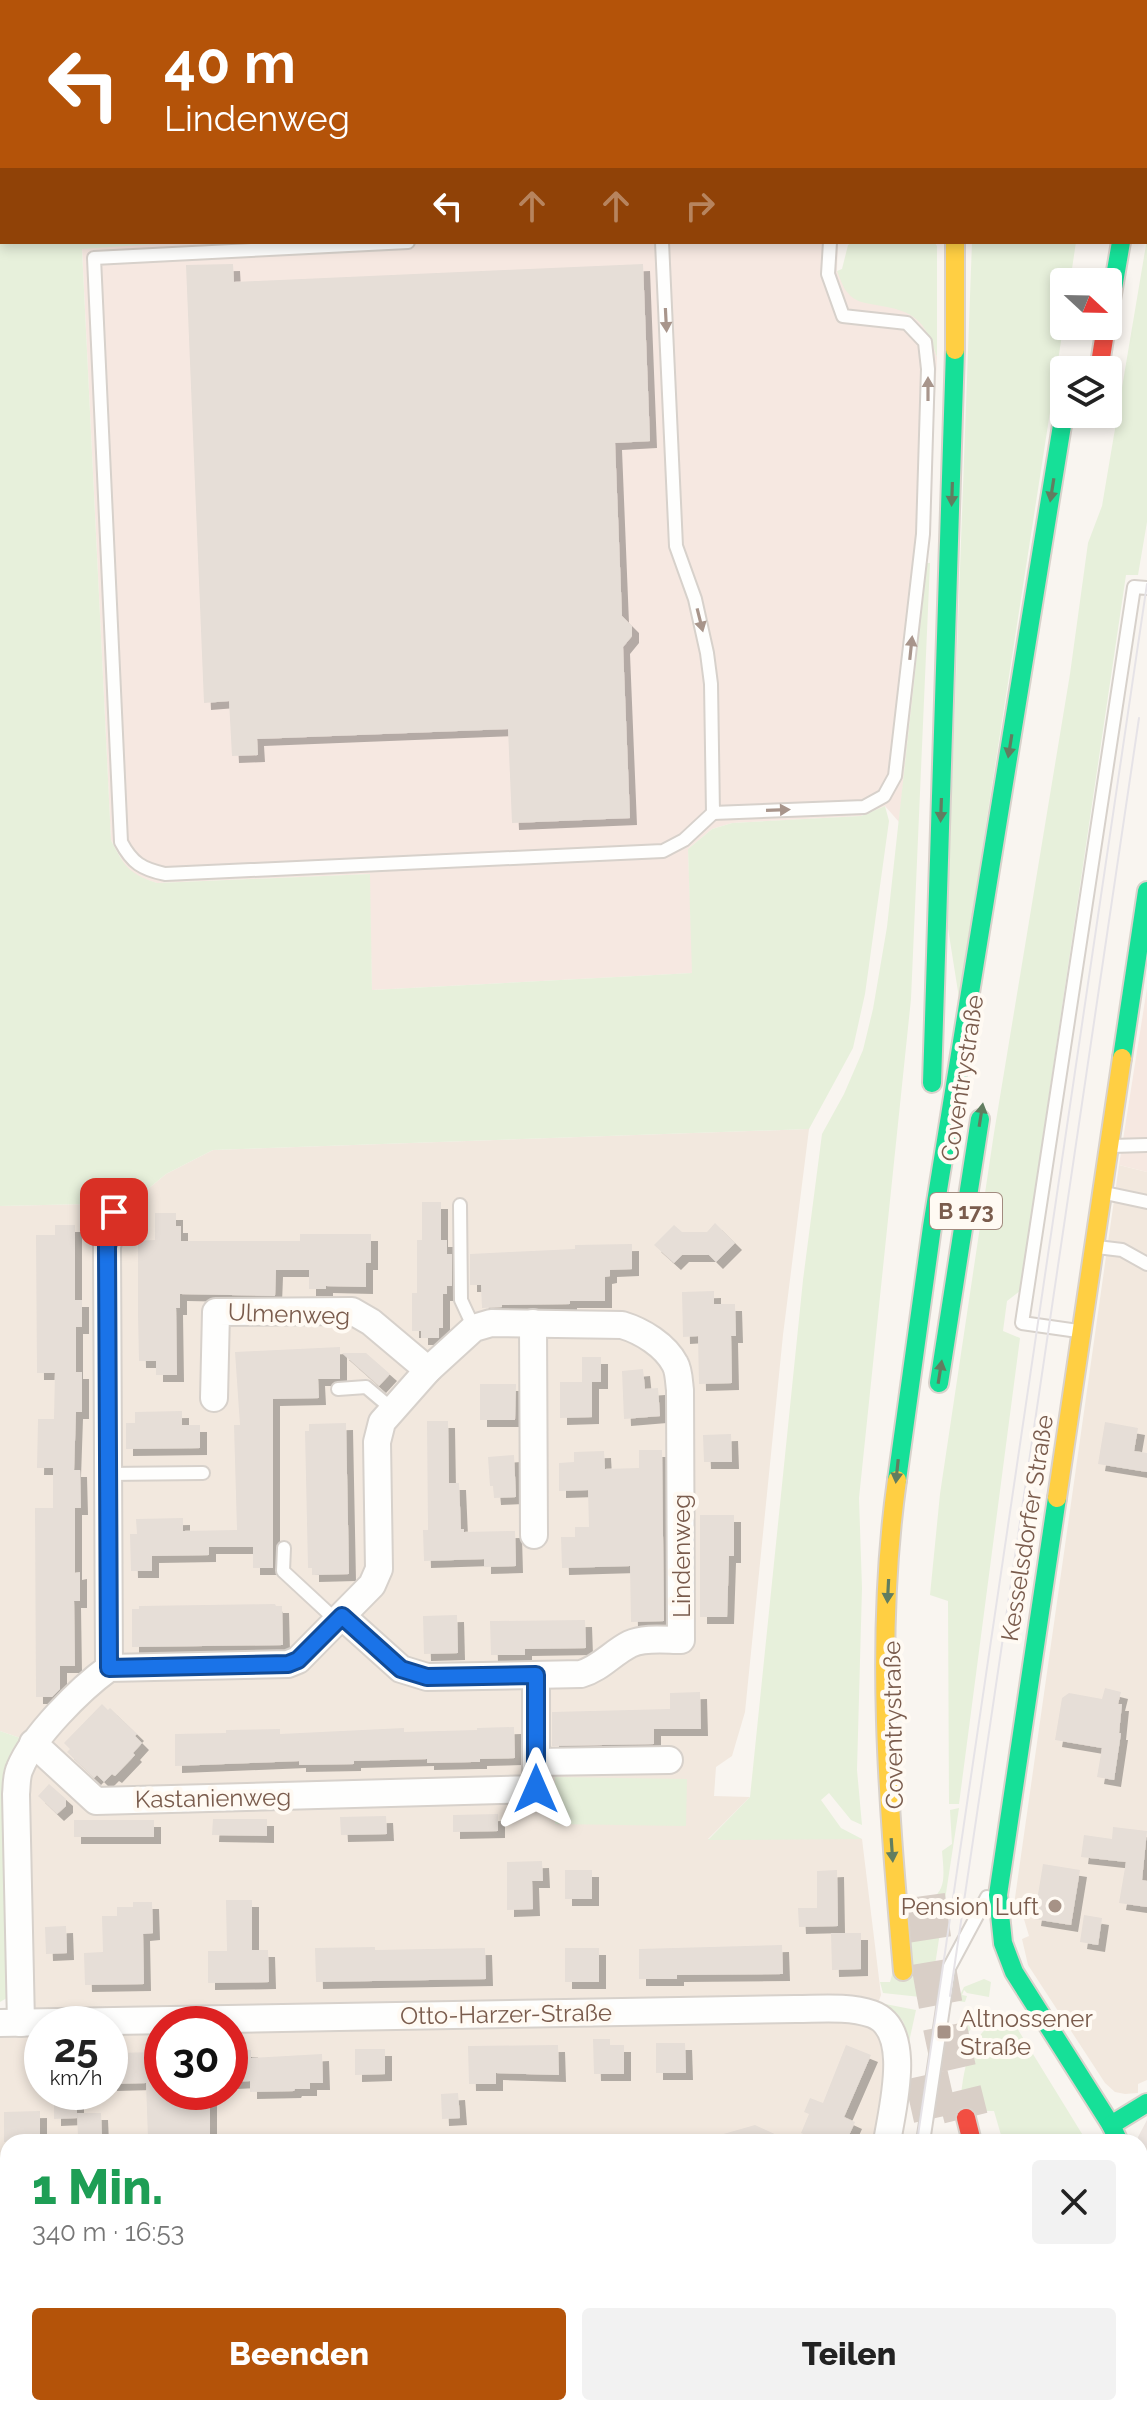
<!DOCTYPE html>
<html lang="de">
<head>
<meta charset="utf-8">
<style>
  :root { --surface:#fff; --page:#f2f2f2; --text:#222; --muted:#767676; --accent:#b45309 }
  body { margin:0; font-family:Raleway,sans-serif; background:var(--page); color:var(--text); height:100vh; display:flex; flex-direction:column; font-size:30px; white-space:nowrap }
  * { box-sizing:border-box; margin:0 }
  p { font-size:26px; color:var(--muted) }
  .icon { flex:none; width:44px; height:44px; fill:none; stroke:currentColor; stroke-width:2; stroke-linecap:round; stroke-linejoin:round }
  .map { position:relative; flex:1; overflow:hidden }
  .drawer { position:absolute; left:0px; top:2134px; width:1148px; height:282px; display:flex; flex-direction:column; background:var(--surface); border-radius:24px 24px 0 0; box-shadow:0 4px 12px #0003 }
  .drawer>* { flex:none }
  .hud { position:absolute; left:0px; top:0px; width:1148px; height:244px; box-shadow:0 4px 12px #0003; background:#b45309; color:#fff; overflow:hidden }
  .needle { width:52px; rotate:112deg }
  .tools { position:absolute; left:1050px; top:268px; display:grid; gap:16px }
  .tools a { display:grid; place-items:center; width:72px; height:72px; border-radius:8px; background:var(--surface); box-shadow:0 4px 12px #0003; font-size:40px }
  .speed { position:absolute; left:24px; top:2006px; display:flex; gap:16px; font-size:40px; font-weight:700; text-align:center }
  .speed>* { display:grid; place-content:center; width:104px; height:104px; border-radius:50%; background:var(--surface); box-shadow:0 4px 12px #0003; line-height:1 }
  .speed small { font-size:20px; font-weight:400 }
  .speed .limit { border:12px solid #d22; background:#fff; color:#111 }
  .pin { position:absolute; display:grid; place-items:center; width:68px; height:68px; color:#fff; margin:-34px; border-radius:16px; box-shadow:0 4px 12px #0006 }
  .me { position:absolute; width:88px; margin:-44px; rotate:0deg; stroke-linejoin:round; filter:drop-shadow(0 0 6px #0008) }
  .turn { display:flex; align-items:center; gap:28px; height:168px; padding:0 32px; font-size:36px }
  .turn .icon { width:104px; height:104px; stroke-width:2.5 }
  .turn b { display:block; font-size:56px; line-height:68px }
  .lanes { display:flex; align-items:center; height:76px; padding:0 32px; background:#0003; justify-content:center; gap:40px; direction:ltr }
  .lanes .off { opacity:.35 }
  .round { display:grid; place-items:center; flex:none; width:84px; height:84px; border-radius:8px; background:var(--page) }
  .summary { display:flex; align-items:center; justify-content:space-between; height:136px; padding:0 32px }
  h1 { font-size:48px; font-weight:800; line-height:60px; color:#1e9e55 }
  .button { display:flex; gap:16px; margin-top:auto; padding:16px 32px }
  .button a { flex:1; height:92px; border-radius:8px; background:var(--accent); color:#fff; font-size:32px; font-weight:800; line-height:92px; text-align:center }
  .button a+a { background:var(--page); color:var(--text) }
  .map>svg:first-child { display:block }
  .residential { fill:#f2e8de; fill-rule:evenodd }
  .commercial { fill:#f6e8e1 }
  .industrial { fill:#ede5e0 }
  .green { fill:#e7f0db }
  .building { fill:#e6ded7; filter:url(#shadow) }
  .lines { fill:none; stroke-linecap:round; stroke-linejoin:round }
  .highway-tunnel { stroke:#d9cfc7; stroke-width:44; stroke-dasharray:44 22; stroke-linecap:butt }
  .lane-casing { stroke:#d7d1cb; stroke-width:16 }
  .street-casing { stroke:#d7d1cb; stroke-width:30 }
  .fast-casing { stroke:#d9d2cb; stroke-width:22 }
  .slow-casing { stroke:#d9d2cb; stroke-width:22 }
  .jam-casing { stroke:#d9d2cb; stroke-width:22 }
  .lane { stroke:#fefefd; stroke-width:12 }
  .street { stroke:#fefefd; stroke-width:26 }
  .fast { stroke:#16e098; stroke-width:18 }
  .slow { stroke:#ffcf43; stroke-width:18 }
  .jam { stroke:#f24e42; stroke-width:18 }
  .tram { stroke:#e6e3e7; stroke-width:2 }
  .oneway { fill:#a8958b }
  .oneway2 { fill:#617d60 }
  .route-casing { stroke:#114b97; stroke-width:20 }
  .route { stroke:#1a73e8; stroke-width:14 }
  .poi-dot { fill:#a69286; stroke:#fffaf3; stroke-width:3 }
  .labels { text-anchor:middle; dominant-baseline:central; stroke-width:8; stroke-linejoin:round; paint-order:stroke }
  .shield { fill:#fffaf3; stroke:#a28b7f; stroke-width:2 }
  .shield-label { font-size:22px; font-weight:bold; fill:#7a5c4d }
  .street-label { font-size:24px; fill:#7a5c4d; stroke:#fffaf3 }
  .poi-label { font-size:24px; fill:#7a5c4d; stroke:#fffaf3; text-anchor:end }
</style>
</head>
<body>
<div class="map">
<svg width="1147" height="2415" viewBox="0 0 1147 2415">
  <defs>
    <filter id="shadow"><feDropShadow dx="7" dy="7" stdDeviation="0" flood-color="#0004"/></filter>
  </defs>
  <rect width="100%" height="100%" fill="#f9f5f0"/>
  <g class="residential">
    <path d="M227,0H749L751,2H225Z"/>
    <path d="M809,1129L783,1335L745,1712L732,1756L716,1767L714,1796L750,1797L708,1839H862L881,1995L874,2014L886,2022L887,2142H8V2408H764L753,2415H0V2023H20L26,1740L0,1731V1206L131,1203L166,1174L213,1150ZM42,2024H110V2092H42ZM162,2024H230V2092H162Z"/>
    <path d="M1119,1165L1147,1172V2080L1138,2084V2093L1125,2094L1115,2092L1105,2083L1028,1965L1022,1939L1029,1936L1023,1916L1013,1912Z"/>
  </g>
  <g class="commercial">
    <path d="M797,0H1069L799,2Z"/>
    <path d="M184,242H838L837,271L918,319L930,334L937,357L927,563L899,822L885,806L861,816L732,823L712,829L688,849L693,973L372,990L369,874L157,883L138,877L126,868L111,840L82,248Z"/>
    <path d="M1147,988V1172L1119,1165Z"/>
  </g>
  <g class="industrial">
    <path d="M1147,2120V2204L1141,2201L1143,2179L1138,2137Z"/>
    <path d="M1147,2216V2342L1140,2333V2231L1144,2230Z"/>
    <path d="M847,2408H893L895,2415H835Z"/>
  </g>
  <g class="green">
    <path d="M0,0H227L2,2V242H184L82,249L111,840C124,866 129,874 157,883L370,874L372,990L692,973L688,849L712,829L732,823L861,816L885,806L889,821L865,994L853,1048L809,1129L213,1150L166,1174L131,1203L0,1206Z"/>
    <path d="M1147,239V522L1138,575H1126L1020,1291L1007,1301L1003,1331L1020,1338L959,1804H949L948,1601L930,1595L940,1494L994,1133L1070,674L1088,543L1102,506Z"/>
    <path d="M853,242H934L937,246V357C925,320 915,311 876,305C865,303 855,302 848,293C843,288 840,278 837,271L842,269L848,245Z"/>
    <path d="M972,242H1076L1070,282H1064V322L959,998L947,922Z"/>
    <path d="M927,563H930L911,999L859,1498L862,1588L857,1770L862,1825L851,1820L829,1793L821,1800L841,1828L862,1839L708,1840L750,1797L803,1280L822,1134L844,1094L863,1050L873,1009L887,927Z"/>
    <path d="M0,1731L26,1740L12,1995L0,2002Z"/>
    <path d="M555,1777L687,1779L686,1826L555,1824Z"/>
    <path d="M959,1808L930,1998L883,1993L880,1982H890L911,1908C947,1897 945,1884 942,1851L952,1844L950,1810Z"/>
    <path d="M984,1979L991,1982L989,1997L967,1993L964,1990L962,1995L967,1996L965,2002L957,2001L964,1987Z"/>
    <path d="M885,2004L916,2010L909,2042L903,2021L884,2006Z"/>
    <path d="M962,2015L978,2019L957,2048Z"/>
    <path d="M996,2022L1009,2023L1017,2028L1087,2142H1003L994,2111H983L958,2122C963,2087 961,2041 996,2022Z"/>
    <path d="M1140,2369L1147,2378V2415H1077L1074,2408H1140Z"/>
  </g>
  <g class="building">
    <path d="M233,264L234,282L643,264L650,441L615,443L622,616L632,626V636L623,647L630,818L512,823L508,729L257,739L258,755L232,756L229,701L204,703L186,265Z"/>
    <path d="M422,1202H441V1240H447V1254H452V1286H447V1294H443V1328H439V1338H421V1331H412V1293H417V1240H422Z"/>
    <path d="M155,1213H176V1226H181V1241H300V1234H371V1263H366V1287L326,1286V1289H309V1270H276L275,1296L180,1294V1308H176L177,1375H156V1361H139L138,1314V1241L155,1240Z"/>
    <path d="M715,1223L735,1243L716,1262L709,1255H682L674,1263L654,1245L674,1225L682,1232H707Z"/>
    <path d="M55,1225H75V1300H82V1327H76V1372H82V1412H76L74,1470H80L81,1508H75V1573L80,1572V1601H74L75,1666H60V1689L52,1697H36L35,1508H53V1468H37L38,1419H54L55,1373H37L36,1235H55Z"/>
    <path d="M632,1244V1269L610,1270V1276L605,1277V1301H570V1304L502,1305V1307L482,1308L481,1285H470V1254L575,1249V1245Z"/>
    <path d="M714,1291V1304H735L736,1336H731L732,1383L699,1384L698,1336L683,1337L682,1292Z"/>
    <path d="M340,1347V1379H318L319,1398L273,1399V1568H253V1547H209V1555L152,1556V1571H131L130,1534H137L136,1519L183,1518V1531L237,1530L234,1425H240L235,1352Z"/>
    <path d="M342,1353H366L390,1374L379,1386Z"/>
    <path d="M582,1357H601V1382H592V1417L560,1418V1382H590H582Z"/>
    <path d="M643,1369L645,1389L658,1388L660,1416L624,1419L622,1371Z"/>
    <path d="M480,1384H516L515,1420H480Z"/>
    <path d="M182,1411V1425H200V1448L126,1449V1423H135V1412Z"/>
    <path d="M427,1421H448L449,1483H459L461,1529H464V1532L515,1531L516,1566L484,1567V1559L424,1561L423,1530H428Z"/>
    <path d="M1105,1422L1138,1428L1134,1451L1147,1453V1472L1098,1464Z"/>
    <path d="M346,1423L349,1574L312,1575V1568H308L305,1431H309V1424Z"/>
    <path d="M731,1434L732,1462H704L703,1435Z"/>
    <path d="M639,1450H662L664,1621L631,1622L630,1566L562,1568L561,1537H575V1527H589L588,1490L559,1491V1463L574,1462V1452L604,1451L605,1469L639,1468Z"/>
    <path d="M514,1455L516,1497L494,1498L493,1486H490L488,1457Z"/>
    <path d="M700,1515H734V1556H729L727,1617H700Z"/>
    <path d="M275,1604L276,1606H282L283,1645L132,1647V1609H139V1606Z"/>
    <path d="M457,1615L458,1653L424,1654L423,1616Z"/>
    <path d="M585,1620L586,1648L525,1649V1655H491L490,1621Z"/>
    <path d="M1105,1688L1121,1692L1118,1704H1122L1119,1733H1121L1114,1780L1097,1777L1102,1748L1055,1740L1062,1698L1069,1693L1102,1699Z"/>
    <path d="M700,1692L701,1729H654V1744L552,1746V1712L670,1709V1693Z"/>
    <path d="M102,1704L108,1710L110,1708L137,1734L135,1736L142,1743L133,1753L135,1755L115,1776L112,1774L104,1782L97,1775L94,1778L67,1752L70,1749L64,1743Z"/>
    <path d="M514,1727L515,1758L480,1759V1762H472L427,1763V1759L354,1761V1764L299,1765V1761L175,1766V1734L226,1733V1730L280,1729V1734L404,1728V1732L477,1730V1728Z"/>
    <path d="M49,1784L66,1799V1806L57,1814L38,1796Z"/>
    <path d="M498,1814V1831L453,1832V1815Z"/>
    <path d="M386,1816L387,1834L341,1835L340,1817Z"/>
    <path d="M213,1819H267V1836L212,1835Z"/>
    <rect x="74" y="1820" width="80" height="17"/>
    <path d="M1113,1827L1147,1831L1142,1880L1147,1881V1907L1119,1903L1126,1862L1081,1857L1084,1835L1112,1839Z"/>
    <path d="M542,1861L543,1881H532L533,1909L507,1910V1862Z"/>
    <path d="M1043,1864L1080,1870L1071,1925L1034,1919Z"/>
    <rect x="565" y="1870" width="27" height="29"/>
    <path d="M837,1870L838,1926L799,1927L798,1908H817V1871Z"/>
    <path d="M226,1900H252V1950H268L269,1982L208,1983V1951H227Z"/>
    <path d="M133,1902H152L153,1933L143,1934L144,1984L85,1985L84,1953L103,1952L102,1916H117V1907H133Z"/>
    <path d="M1084,1915L1102,1918L1098,1945L1080,1942Z"/>
    <path d="M66,1926L67,1953L46,1954L45,1927Z"/>
    <path d="M831,1933H861V1969L832,1970Z"/>
    <path d="M782,1945L783,1974L677,1975V1979H639V1949Z"/>
    <path d="M375,1947V1950L485,1948L486,1979L316,1982L315,1948Z"/>
    <rect x="565" y="1948" width="34" height="34"/>
    <path d="M593,2039H610V2045H624V2074H594Z"/>
    <path d="M656,2043H685L686,2073H656Z"/>
    <path d="M558,2045L559,2075L496,2073V2084H469L468,2046Z"/>
    <path d="M846,2045L871,2055L844,2117L855,2122L846,2142H823L801,2133L809,2114L804,2112L810,2098L823,2103Z"/>
    <path d="M355,2049H385V2074L355,2075Z"/>
    <path d="M230,2050H251V2058L322,2054L323,2083H310V2089H295L294,2091L250,2092V2081L230,2082Z"/>
    <path d="M162,2052V2092H210V2142H193V2138H148L146,2083L110,2084V2053Z"/>
    <path d="M54,2092H77V2118L54,2119Z"/>
    <path d="M458,2093L460,2118L442,2119L441,2094Z"/>
    <path d="M40,2111V2142H4V2112Z"/>
    <path d="M77,2113H101L102,2136L78,2137Z"/>
    <path d="M755,2125L792,2142H714L713,2137Z"/>
  </g>
  <g class="lines">
    <g class="highway-tunnel">
      <path d="M923,1896C933,1971 947,2044 966,2118"/>
      <path d="M926,2075L941,2142"/>
    </g>
    <defs>
      <g id="lane">
        <path d="M408,242L94,258L121,842C132,863 142,869 165,874L663,851L684,840L713,813"/>
        <path d="M662,242L676,546L695,599L707,653L711,684L713,813L864,807L884,796L895,776L923,534L928,369L925,342L907,323L843,316L828,274L830,242"/>
        <path d="M1112,1146L1147,1145"/>
        <path d="M1105,1193L1147,1202"/>
        <path d="M460,1205L461,1300L474,1328"/>
        <path d="M1097,1247L1122,1250L1147,1264"/>
        <path d="M1078,1331L1022,1323L1134,587L1147,588"/>
        <path d="M338,1389L366,1387L391,1408"/>
        <path d="M108,1474L203,1473"/>
        <path d="M284,1548L283,1571L337,1621"/>
        <path d="M923,2142L949,1968L987,1897"/>
      </g>
      <g id="street">
        <path d="M770,0L772,2"/>
        <path d="M275,2L277,0"/>
        <path d="M663,2L665,0"/>
        <path d="M1085,2L1086,0"/>
        <path d="M533,1323L534,1535"/>
        <path d="M214,1398L216,1312L352,1311L371,1322L428,1370"/>
        <path d="M109,1668L107,1247L114,1212"/>
        <path d="M33,1743L96,1801L536,1789V1675"/>
        <path d="M536,1762L669,1760"/>
        <path d="M0,2023L796,2009C820,2009 848,2006 872,2014C914,2029 892,2109 887,2142"/>
        <path d="M21,2023L16,1794C17,1786 16,1776 20,1768C33,1736 80,1689 109,1668L288,1664L298,1660L372,1585L379,1569L377,1442L382,1422L428,1370L474,1328L491,1323L622,1325C642,1331 665,1345 675,1364C679,1371 679,1383 680,1390L681,1640C666,1640 644,1637 630,1644C612,1653 601,1668 581,1674L427,1677L401,1669L342,1616"/>
        <path d="M0,2299H8"/>
      </g>
      <g id="fast">
        <path d="M1130,0V2"/>
        <path d="M1146,86L1147,80"/>
        <path d="M1146,147L1147,144"/>
        <path d="M1108,317L1121,242"/>
        <path d="M1122,1058L1147,891"/>
        <path d="M932,1083L955,350"/>
        <path d="M939,1383L980,1119"/>
        <path d="M897,1480L932,1227L1064,413"/>
        <path d="M1057,1498L998,1895L1003,1943L1014,1972L1111,2125L1119,2142"/>
        <path d="M1111,2125L1147,2103"/>
        <path d="M1140,2351L1147,2360"/>
        <path d="M796,2415L805,2408"/>
      </g>
      <g id="slow">
        <path d="M955,242V350"/>
        <path d="M897,1480C874,1643 889,1808 903,1971"/>
        <path d="M1057,1498L1122,1058"/>
        <path d="M987,2408L990,2415"/>
        <path d="M1026,2408L1029,2415"/>
      </g>
      <g id="jam">
        <path d="M1099,370L1106,326"/>
        <path d="M966,2118L972,2142"/>
      </g>
    </defs>
    <use href="#lane" class="lane-casing"/>
    <use href="#street" class="street-casing"/>
    <use href="#fast" class="fast-casing"/>
    <use href="#slow" class="slow-casing"/>
    <use href="#jam" class="jam-casing"/>
    <use href="#lane" class="lane"/>
    <use href="#street" class="street"/>
    <use href="#fast" class="fast"/>
    <use href="#slow" class="slow"/>
    <use href="#jam" class="jam"/>
    <g class="tram">
      <path d="M950,1996L1139,718"/>
      <path d="M917,2142L1147,584"/>
      <path d="M901,2408L902,2415"/>
      <path d="M914,2408L915,2415"/>
    </g>
  </g>
  <defs><path id="oneway-solid" d="M-6-.8H1V-3.2L6.5 0L1 3.2V.8H-6Z" transform="scale(2)"/></defs>
  <g class="oneway">
    <use href="#oneway-solid" transform="translate(666 320) rotate(87)"/>
    <use href="#oneway-solid" transform="translate(928 389) rotate(-90)"/>
    <use href="#oneway-solid" transform="translate(700 620) rotate(76)"/>
    <use href="#oneway-solid" transform="translate(911 648) rotate(-84)"/>
    <use href="#oneway-solid" transform="translate(778 810) rotate(-2)"/>
  </g>
  <g class="oneway2">
    <use href="#oneway-solid" transform="translate(1052 490) rotate(99)"/>
    <use href="#oneway-solid" transform="translate(952 494) rotate(92)"/>
    <use href="#oneway-solid" transform="translate(1010 746) rotate(99)"/>
    <use href="#oneway-solid" transform="translate(941 810) rotate(92)"/>
    <use href="#oneway-solid" transform="translate(981 1115) rotate(-81)"/>
    <use href="#oneway-solid" transform="translate(940 1372) rotate(-81)"/>
    <use href="#oneway-solid" transform="translate(897 1471) rotate(96)"/>
    <use href="#oneway-solid" transform="translate(888 1591) rotate(93)"/>
    <use href="#oneway-solid" transform="translate(892 1850) rotate(86)"/>
  </g>
  <g class="lines">
    <defs>
      <path id="route" d="M114,1212L107,1247L109,1668L288,1664L298,1660L342,1616L401,1669L427,1677L536,1675V1789"/>
    </defs>
    <use href="#route" class="route-casing"/>
    <use href="#route" class="route"/>
  </g>
  <g class="poi-dot">
    <circle cx="1055" cy="1906" r="8"/>
    <rect x="936" y="2024" width="16" height="16" rx="4"/>
  </g>
  <g class="labels">
    <rect class="shield" x="930" y="1193" width="72" height="36" rx="6"/>
    <g class="shield-label">
      <text x="966" y="1211">B 173</text>
    </g>
    <g class="street-label">
      <text transform="translate(962 1078) rotate(-81)">Coventrystraße</text>
      <text transform="translate(289 1314) rotate(2)">Ulmenweg</text>
      <text transform="translate(1027 1528) rotate(-81)">Kesselsdorfer Straße</text>
      <text transform="translate(681 1556) rotate(-90)">Lindenweg</text>
      <text transform="translate(893 1725) rotate(-91)">Coventrystraße</text>
      <text transform="translate(213 1798) rotate(-1)">Kastanienweg</text>
      <text transform="translate(506 2014) rotate(-1)">Otto-Harzer-Straße</text>
    </g>
    <g class="poi-label">
      <text x="1039" y="1906">Pension Luft</text>
      <text x="960" y="2018" text-anchor="start">Altnossener<tspan x="960" dy="28">Straße</tspan></text>
    </g>
  </g>
</svg>
<div class="tools">
<a><svg class="needle" viewBox="-14 -14 28 28"><path d="M0-13l5 13h-10z" fill="#e53935"/><path d="M0 13l5-13h-10z" fill="#767676"/></svg></a>
<a><svg class="icon" aria-label="layers" viewBox="0 0 24 24"><path d="M12 4l9 5-9 5-9-5zM3 14l9 5 9-5"/></svg></a>
</div>
<div class="speed"><div>25<small>km/h</small></div><div class="limit">30</div></div>
<div class="pin" style="left:114px;top:1212px;background:#d93025"><svg class="icon" aria-label="arrive" viewBox="0 0 24 24"><path d="M6 21V4h12l-3 4 3 4H6"/></svg></div>
<svg class="me" style="left:536px;top:1789px" viewBox="-20 -20 40 40"><path d="M0-17L14 15 0 8-14 15z" fill="#1a73e8" stroke="#fff" stroke-width="4"/></svg>
<div class="hud">
<div class="turn"><svg class="icon" aria-label="left" viewBox="0 0 24 24"><path d="M17 20v-9H6M10 6l-5 5 5 5"/></svg><div><b>40 m</b>Lindenweg</div></div>
<div class="lanes"><svg class="icon" aria-label="left" viewBox="0 0 24 24"><path d="M17 20v-9H6M10 6l-5 5 5 5"/></svg><svg class="icon off" aria-label="ahead" viewBox="0 0 24 24"><path d="M12 20V5M6 11l6-6 6 6"/></svg><svg class="icon off" aria-label="ahead" viewBox="0 0 24 24"><path d="M12 20V5M6 11l6-6 6 6"/></svg><svg class="icon off" aria-label="right" viewBox="0 0 24 24"><path d="M7 20v-9h11M14 6l5 5-5 5"/></svg></div>
</div>
<section class="drawer">
<div class="summary"><div><h1>1 Min.</h1><p>340 m · 16:53</p></div><a class="round"><svg class="icon" aria-label="close" viewBox="0 0 24 24"><path d="M6 6l12 12M18 6L6 18"/></svg></a></div>
<div class="button"><a>Beenden</a><a>Teilen</a></div>
</section>
</div>
</body>
</html>
